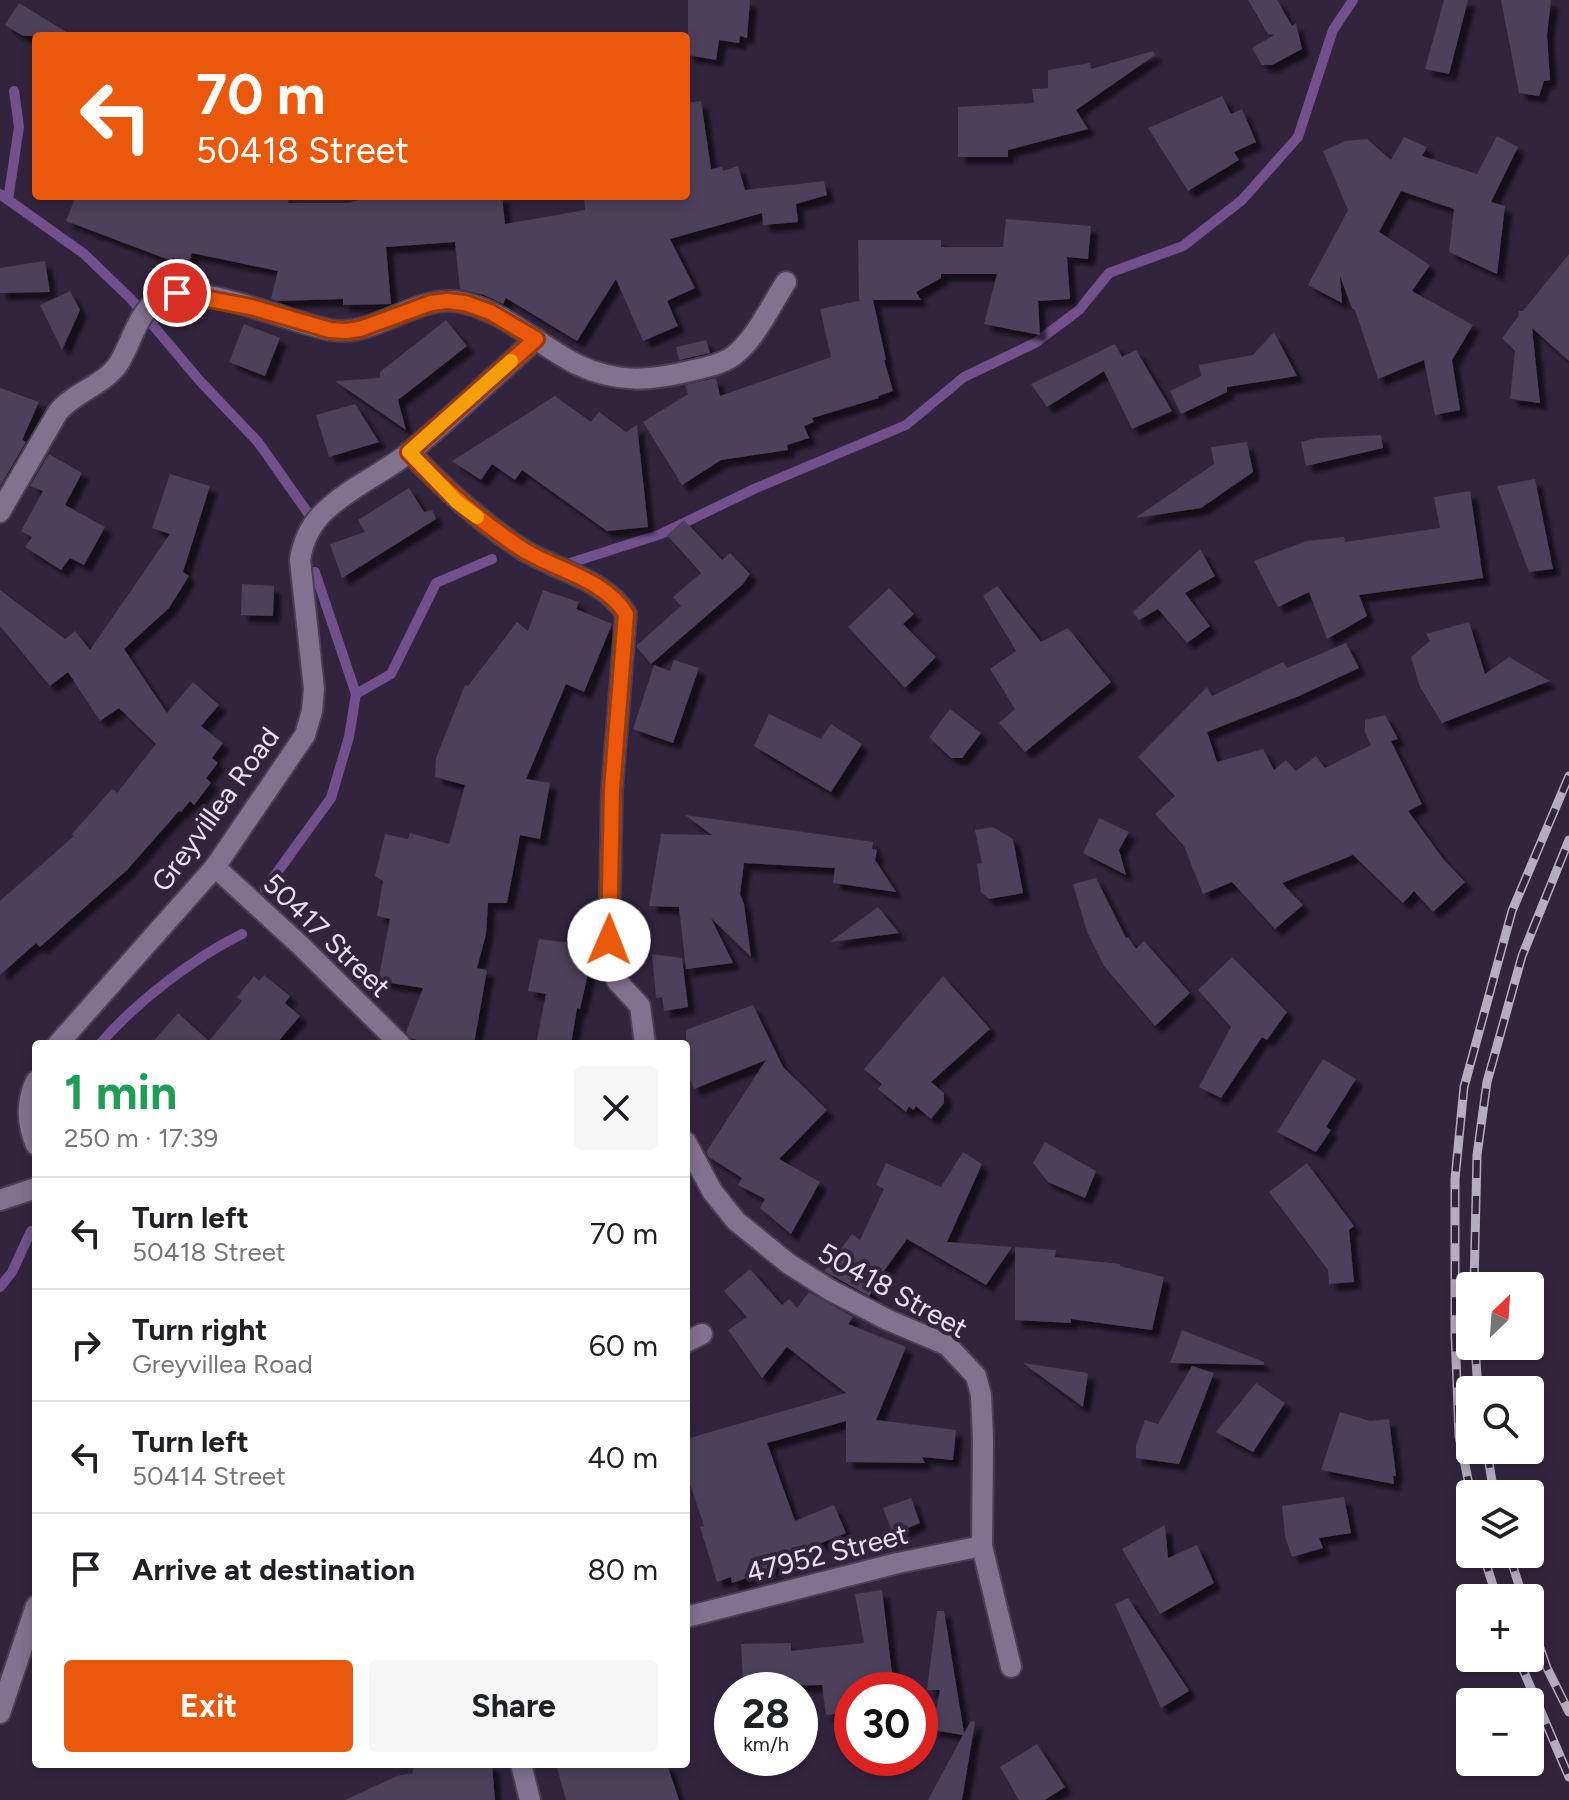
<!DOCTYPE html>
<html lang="en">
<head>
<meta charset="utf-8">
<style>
  :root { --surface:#fff; --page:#f6f6f6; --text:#202124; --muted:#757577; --line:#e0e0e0; --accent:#ea580c }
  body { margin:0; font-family:Figtree,sans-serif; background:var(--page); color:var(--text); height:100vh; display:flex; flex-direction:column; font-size:30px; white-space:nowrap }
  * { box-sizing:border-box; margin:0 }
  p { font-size:26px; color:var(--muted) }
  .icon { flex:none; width:44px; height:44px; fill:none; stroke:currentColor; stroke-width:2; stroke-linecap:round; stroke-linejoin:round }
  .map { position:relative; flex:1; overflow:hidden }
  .details { position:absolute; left:32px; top:1040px; width:658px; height:728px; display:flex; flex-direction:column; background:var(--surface); border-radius:8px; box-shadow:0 4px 12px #0003 }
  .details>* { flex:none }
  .guide { position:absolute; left:32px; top:32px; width:658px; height:168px; border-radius:8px; box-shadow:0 4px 12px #0003; background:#ea580c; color:#fff; overflow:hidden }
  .needle { width:52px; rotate:25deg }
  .tools { position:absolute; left:1456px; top:1272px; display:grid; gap:16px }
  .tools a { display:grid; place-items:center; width:88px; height:88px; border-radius:8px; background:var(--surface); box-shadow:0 4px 12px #0003; font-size:40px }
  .speed { position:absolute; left:714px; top:1672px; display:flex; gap:16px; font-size:40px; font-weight:700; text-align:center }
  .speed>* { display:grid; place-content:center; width:104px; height:104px; border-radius:50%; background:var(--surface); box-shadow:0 4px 12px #0003; line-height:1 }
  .speed small { font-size:20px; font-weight:400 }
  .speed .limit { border:12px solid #d22; background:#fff; color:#111 }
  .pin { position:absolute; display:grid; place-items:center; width:68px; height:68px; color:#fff; margin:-34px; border:4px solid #fff; border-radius:50%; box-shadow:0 2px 8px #0007 }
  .me { position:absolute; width:88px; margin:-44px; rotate:1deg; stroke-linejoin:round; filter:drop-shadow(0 0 6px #0008) }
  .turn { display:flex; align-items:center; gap:28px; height:168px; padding:0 32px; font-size:36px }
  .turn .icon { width:104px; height:104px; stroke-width:2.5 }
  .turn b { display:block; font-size:56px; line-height:68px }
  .round { display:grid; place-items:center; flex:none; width:84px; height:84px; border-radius:8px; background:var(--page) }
  .head { display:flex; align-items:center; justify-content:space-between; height:136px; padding:0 32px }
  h1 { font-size:48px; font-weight:700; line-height:60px; color:#1e9e55 }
  .action { display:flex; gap:16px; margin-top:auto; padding:16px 32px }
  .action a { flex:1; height:92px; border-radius:8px; background:var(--accent); color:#fff; font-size:32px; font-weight:700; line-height:92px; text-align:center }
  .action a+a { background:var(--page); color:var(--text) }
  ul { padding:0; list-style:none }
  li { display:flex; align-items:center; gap:24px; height:112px; padding:0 32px; border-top:2px solid var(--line) }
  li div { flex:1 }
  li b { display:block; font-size:30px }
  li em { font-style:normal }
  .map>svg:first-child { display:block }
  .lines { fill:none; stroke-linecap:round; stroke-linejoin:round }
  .stream { stroke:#72508d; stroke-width:10 }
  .building { fill:#4e3f5a; filter:url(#shadow) }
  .street-casing { stroke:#4b3f54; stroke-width:24 }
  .street { stroke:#81728f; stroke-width:20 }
  .rail-casing { stroke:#b6acbf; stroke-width:9 }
  .rail { stroke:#32243d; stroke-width:6; stroke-dasharray:18; stroke-linecap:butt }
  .route-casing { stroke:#983908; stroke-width:20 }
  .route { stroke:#ea580c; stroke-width:14 }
  .slow { stroke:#f59e0b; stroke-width:14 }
  .labels { text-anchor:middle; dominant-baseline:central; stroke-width:8; stroke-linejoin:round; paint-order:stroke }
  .street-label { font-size:28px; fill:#e8dff0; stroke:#32243d }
</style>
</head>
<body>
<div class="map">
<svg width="1569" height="1800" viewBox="0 0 1569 1800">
  <defs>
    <filter id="shadow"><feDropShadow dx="7" dy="7" stdDeviation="2" flood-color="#0009"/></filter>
  </defs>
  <rect width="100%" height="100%" fill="#32243d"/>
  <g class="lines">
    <g class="stream">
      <path d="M0,194L83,253L131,299L199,380L258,442L308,513"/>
      <path d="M8,200L19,127L14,91"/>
      <path d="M564,565L661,534L754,489L906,425L964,377L1035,343L1079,310L1109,273L1183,246L1242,200L1298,137L1333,30L1353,0"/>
      <path d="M356,694L391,674L436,583L492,559"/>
      <path d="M265,889L331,798L349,737L356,694L315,572"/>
      <path d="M100,1044C135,1003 193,958 242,934"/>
      <path d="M0,1287L12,1272L31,1231"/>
    </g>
  </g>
  <g class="building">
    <path d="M688,0H750L747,38L740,36L739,43L719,40L716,60L688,55Z"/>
    <path d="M1248,0H1277L1292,26L1296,23L1302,49L1272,65H1262L1252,48L1274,35L1268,34Z"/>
    <path d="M1444,0H1468L1449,74L1425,69Z"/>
    <path d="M1501,0H1551L1547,35L1550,80L1544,81L1539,96L1519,93Z"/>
    <path d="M19,3L73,36H23L5,25Z"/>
    <path d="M1153,51L1155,55L1076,110L1088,129L1008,150V157H958V107L1034,103L1032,89L1048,88V70L1090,63L1091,69Z"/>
    <path d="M1222,96L1231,114L1242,109L1256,142L1234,152L1239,160L1188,191L1148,128Z"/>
    <path d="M701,101L711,169L722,167L723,171L738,166L745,190L824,181L827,195L796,204L798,222L763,225L762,213L670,239L695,288L667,301L678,326L643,341L616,279L577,341L506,298L503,304L484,295L460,289L455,242L386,247L391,304L343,305V299L277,301L271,299L278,271L192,253L189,263L173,258L172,261L66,221L76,196H289L288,203H349L374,196H502L505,224L585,210L584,196H686V103Z"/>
    <path d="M1497,136L1518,147L1491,202L1505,206L1497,274L1449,252L1454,209L1401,191L1379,232L1430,265L1412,291L1473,325L1452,360L1460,410L1435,415L1424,360L1378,379L1355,310L1352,308L1340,276L1342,303L1308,285L1348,210L1323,151L1345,141L1367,139L1391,160L1404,137L1427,147L1422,156L1477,174Z"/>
    <path d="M1006,219L1091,226L1088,259L1067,257L1070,299L1038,301L1040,335L984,324L997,274H941V278L916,292L921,300H873L886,360H884L893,391L878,396L879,398L812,418L814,422L804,426L809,438L787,445L788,450L721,460L682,485L643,422L688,394L685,385L716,378L720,396L831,357L820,309L863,300H859L858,240H941V247H1003Z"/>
    <path d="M1569,254V361L1532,328L1540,403L1510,399L1515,351L1502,338L1518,317L1519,311H1523Z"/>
    <path d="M45,261L50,292L0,293V268Z"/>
    <path d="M70,291L80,310L62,350L40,305Z"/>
    <path d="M446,320L467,346L398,400L406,430L335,381L380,378V372Z"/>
    <path d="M244,324L280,338L265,376L229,362Z"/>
    <path d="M1274,332L1297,376L1227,387V392L1181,414L1170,391L1201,376L1199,365L1253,355Z"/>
    <path d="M706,340L710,353L679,360L676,347Z"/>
    <path d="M1115,344L1122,357L1136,350L1172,411L1132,429L1104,371L1047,407L1031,384Z"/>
    <path d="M0,388L39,402L22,440L26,442L0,486Z"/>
    <path d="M555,396L591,422L599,412L626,432L637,425L648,527L607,531L522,470L515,480L492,464L481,480L452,461Z"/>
    <path d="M355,404L379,442L329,457L316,415Z"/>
    <path d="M1381,435L1383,448L1306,466L1301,442L1317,438Z"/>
    <path d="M1247,442L1253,472L1201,508L1135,518L1214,464L1211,447Z"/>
    <path d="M49,454L82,473L65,505L105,527L84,565L70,558L61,570L25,547L32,537L21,531L43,491L30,486Z"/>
    <path d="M170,474L210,486L183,572L189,576L169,608L124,649L167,713L193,682L219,705L201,726L223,743L212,758L218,763L206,778L211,783L194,805L190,801L181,812L179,811L127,870L40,947L36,943L0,975V901L74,836L72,834L112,789L117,793L156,744L119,708L100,721L68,672L50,686L0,626V590L65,639L75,631L90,650L170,534L152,528Z"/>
    <path d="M1535,479L1553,569L1529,572L1497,486Z"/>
    <path d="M409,488L424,512L432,510L436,519L342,578L330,544L365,532L358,520Z"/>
    <path d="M1470,491L1483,578L1359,595L1367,616L1327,639L1309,592L1278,607L1254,561L1306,541L1344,537L1345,542L1440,528L1434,497Z"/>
    <path d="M684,520L722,560L730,553L750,574L743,584L651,664L636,646L681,606L673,597L701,573L667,535Z"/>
    <path d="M1200,549L1215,576L1185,593L1210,626L1187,643L1158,609L1139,620L1133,612Z"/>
    <path d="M242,584L274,586L273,616L241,615Z"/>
    <path d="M997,586L1041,642L1068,628L1111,682L1025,752L999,723L1015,709L990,669L1016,651L983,596Z"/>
    <path d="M889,588L914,614L903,624L936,657L905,688L848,627Z"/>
    <path d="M543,590L579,602L576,609L612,624L584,692L566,684L526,779L550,783L540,839L520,835L507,903H488L486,934L477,968L487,970L474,1044H427L411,1038L406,1032L423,988L378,981L390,919L377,916L383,881L375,876L385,834L408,839L410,833L449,844L465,785L435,777L436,758L465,685L468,686L517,622L528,631Z"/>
    <path d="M1469,622L1485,674L1509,657L1550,681L1442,723L1420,687L1411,657L1430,641L1426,634Z"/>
    <path d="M1346,643L1359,668L1299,696L1207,732L1217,762L1263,749L1274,770L1286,760L1296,771L1316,756L1325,768L1371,745L1365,732V720L1385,715L1398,739L1391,741L1422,804L1408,811L1444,860L1465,882L1433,912L1414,891L1403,903L1353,855L1282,883L1303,905L1275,929L1232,882L1203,894L1184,846L1155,814L1175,796L1138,757L1207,687L1212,696L1283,662L1287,668Z"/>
    <path d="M674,660L699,668L673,743L633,729L654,665L670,671Z"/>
    <path d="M950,709L981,733L962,758H951L929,737Z"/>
    <path d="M769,714L821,739L831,724L862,744L831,792L754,746Z"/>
    <path d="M685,815L873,842L872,849L877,850L875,860L896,892L833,883L835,868L744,863L740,894L744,904L751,957L711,918L733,963L686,969L679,907L649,906L661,834L712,835Z"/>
    <path d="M1099,818L1129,832L1119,850L1126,875L1083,853Z"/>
    <path d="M993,827L1013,839L1023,893L989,899L981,892L977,864L982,863L975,830Z"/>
    <path d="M1096,878L1126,938L1128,937L1136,949L1144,941L1190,993L1155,1026L1104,966L1087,932L1073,884Z"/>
    <path d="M878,907L899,933L830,942Z"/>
    <path d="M539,939L578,944L577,950L588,952L584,968L589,969L580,1009L577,1008L571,1044H536L546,994L528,991Z"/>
    <path d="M652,954L682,958L688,1007L664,1011L662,997L656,998Z"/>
    <path d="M1232,957L1287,1012L1267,1040L1262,1037L1221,1098L1199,1087L1231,1027L1198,990Z"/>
    <path d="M264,975L290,996L285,1003L300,1016L276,1044H151L178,1013L209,1041L242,1001L237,997L254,976L259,981Z"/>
    <path d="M943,976L990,1029L931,1082L944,1093V1103L931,1119L916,1106L913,1110L909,1106L906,1112L878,1089L882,1084L864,1069Z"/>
    <path d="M753,1005L783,1067L827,1110L779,1159L820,1182L791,1234L760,1208L765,1199L738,1185L742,1178L709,1157L706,1152L766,1060L694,1089L686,1069V1030Z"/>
    <path d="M1323,1059L1356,1079L1326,1127L1331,1130L1316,1152L1277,1132Z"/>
    <path d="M1045,1142L1096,1171L1085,1198L1048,1182L1033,1163Z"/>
    <path d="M963,1152L982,1164L947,1242L1012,1247L986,1285L907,1239L876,1282L878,1283L869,1296L824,1271L852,1234L860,1240L884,1189L876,1185L886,1163L941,1187Z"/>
    <path d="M1307,1163L1354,1226L1349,1230L1354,1282L1329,1284L1328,1270L1269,1192Z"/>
    <path d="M1015,1247L1056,1250L1055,1257L1120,1264V1266L1164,1277L1152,1330L1071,1319V1323L1015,1320Z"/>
    <path d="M750,1269L782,1305L789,1299L797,1308L809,1292L853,1317L848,1324L906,1347L876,1420L956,1430L953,1460L922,1457L925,1463L846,1462V1421L767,1443L795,1521L834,1505L846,1533L804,1550L807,1558L732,1583L731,1577L717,1582L700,1527L704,1526L686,1472V1439L846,1393L787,1347L762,1378L728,1330L747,1317L724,1291Z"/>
    <path d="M1182,1330L1264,1362V1365L1170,1363Z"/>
    <path d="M1023,1363L1088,1373L1083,1407Z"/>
    <path d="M1192,1366L1214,1373L1179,1464L1136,1458V1446L1145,1420L1158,1424Z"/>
    <path d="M1256,1383L1285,1403L1253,1452L1216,1432Z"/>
    <path d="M1340,1412L1370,1421L1389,1419L1396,1476H1393L1394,1484L1321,1470Z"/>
    <path d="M1344,1497L1351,1533L1319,1538L1323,1548L1292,1557L1285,1536L1282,1506Z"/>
    <path d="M911,1498L920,1523L893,1534L883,1508Z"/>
    <path d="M1165,1525L1168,1558L1197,1545L1214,1583L1160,1614L1122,1549Z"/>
    <path d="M882,1590L894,1690H852V1712L826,1715L822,1685L766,1686L765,1681L743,1682L741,1644L791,1643V1651L864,1643L855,1594Z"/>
    <path d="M1128,1598L1189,1691L1161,1708L1115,1604Z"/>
    <path d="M937,1611H944L964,1733L971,1721L975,1722L962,1800H928L963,1735L932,1730L940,1690H927Z"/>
    <path d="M1037,1744L1065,1787L1045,1800H1019L1000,1767Z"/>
    <path d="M424,1764H492L495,1800H345L397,1776L413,1773V1769Z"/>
    <path d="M556,1764H667L679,1800H566Z"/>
  </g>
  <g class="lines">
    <defs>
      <g id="street">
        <path d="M409,452C446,490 478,520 522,549C555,570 605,579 626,614L612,790L609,940L617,981L640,1006L645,1044"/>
        <path d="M0,512L58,412C74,392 105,385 119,363C133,341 138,306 166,296C202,283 291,323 331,330C378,338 417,291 465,303C506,313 539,345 576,364C618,384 650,381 694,370C708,367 727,363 738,352C758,334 771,305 786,282"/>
        <path d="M215,867L300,945L400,1044"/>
        <path d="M58,1044L215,867L305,735L312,711L314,689L300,560C303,541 311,524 325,511C350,487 384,473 411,451C454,415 495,376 536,339"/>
        <path d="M36,1081C26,1102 27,1124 36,1145"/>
        <path d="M686,1142L712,1191L736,1221L789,1264L830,1290L888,1320L947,1345L976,1376L981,1395L983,1438L982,1546L1011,1667"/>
        <path d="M0,1200L36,1188"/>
        <path d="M686,1342L702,1334"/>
        <path d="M686,1617L898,1563L982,1546"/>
        <path d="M0,1713L36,1606"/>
        <path d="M521,1764L530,1800"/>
      </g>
    </defs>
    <use href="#street" class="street-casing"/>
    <use href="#street" class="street"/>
    <defs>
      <g id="rail">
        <path d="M1474,1286L1477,1155L1487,1082L1522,956L1569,840"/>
        <path d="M1475,1346L1478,1390"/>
        <path d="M1487,1450L1494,1494"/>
        <path d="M1471,1494L1459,1436L1455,1333V1179L1464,1087L1512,911L1569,776"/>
        <path d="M1483,1554L1497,1598"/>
        <path d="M1509,1554L1523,1598"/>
        <path d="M1530,1619L1547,1668L1569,1712"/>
        <path d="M1518,1658L1569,1777"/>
      </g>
    </defs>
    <use href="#rail" class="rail-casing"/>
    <use href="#rail" class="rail"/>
  </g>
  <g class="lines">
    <defs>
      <path id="route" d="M177,293L251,307L330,330L346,331L360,329L431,303L447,301L465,303L490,312L536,339L409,452C446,491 477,519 522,549C555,570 605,579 626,614L612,790L609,940"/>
    </defs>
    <use href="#route" class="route-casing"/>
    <use href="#route" class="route"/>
    <path class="slow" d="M477,517L457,502L409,452L511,361"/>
  </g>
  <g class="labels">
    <g class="street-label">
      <text transform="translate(215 809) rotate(-54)">Greyvillea Road</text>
      <text transform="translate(327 935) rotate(44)">50417 Street</text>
      <text transform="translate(893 1290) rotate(29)">50418 Street</text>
      <text transform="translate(827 1553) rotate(-14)">47952 Street</text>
    </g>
  </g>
</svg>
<div class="tools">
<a><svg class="needle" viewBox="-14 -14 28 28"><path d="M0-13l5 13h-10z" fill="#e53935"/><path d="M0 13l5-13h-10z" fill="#757577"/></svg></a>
<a><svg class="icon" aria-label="search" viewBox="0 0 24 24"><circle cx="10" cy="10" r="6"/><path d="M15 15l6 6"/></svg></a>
<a><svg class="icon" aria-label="layers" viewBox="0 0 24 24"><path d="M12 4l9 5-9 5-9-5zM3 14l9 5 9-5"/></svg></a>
<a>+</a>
<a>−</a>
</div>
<div class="speed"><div>28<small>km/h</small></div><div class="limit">30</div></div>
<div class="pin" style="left:177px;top:293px;background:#d93025"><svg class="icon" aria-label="arrive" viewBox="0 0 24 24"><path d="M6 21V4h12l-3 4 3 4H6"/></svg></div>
<svg class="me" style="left:609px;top:940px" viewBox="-20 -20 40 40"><circle r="19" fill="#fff"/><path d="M0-13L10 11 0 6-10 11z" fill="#ea580c"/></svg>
<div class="guide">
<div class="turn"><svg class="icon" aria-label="left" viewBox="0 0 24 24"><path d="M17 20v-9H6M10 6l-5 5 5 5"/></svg><div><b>70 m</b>50418 Street</div></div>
</div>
<section class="details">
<div class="head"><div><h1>1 min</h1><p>250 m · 17:39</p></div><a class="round"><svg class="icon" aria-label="close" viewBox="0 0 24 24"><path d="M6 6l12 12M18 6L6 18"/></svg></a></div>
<ul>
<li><svg class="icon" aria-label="left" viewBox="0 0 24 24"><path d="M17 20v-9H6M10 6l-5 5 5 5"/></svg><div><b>Turn left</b><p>50418 Street</p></div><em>70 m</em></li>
<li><svg class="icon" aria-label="right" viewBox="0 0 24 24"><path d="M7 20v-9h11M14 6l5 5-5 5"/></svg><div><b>Turn right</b><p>Greyvillea Road</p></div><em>60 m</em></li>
<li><svg class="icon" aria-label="left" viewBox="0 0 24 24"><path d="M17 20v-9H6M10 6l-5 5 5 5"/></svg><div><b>Turn left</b><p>50414 Street</p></div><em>40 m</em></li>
<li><svg class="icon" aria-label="arrive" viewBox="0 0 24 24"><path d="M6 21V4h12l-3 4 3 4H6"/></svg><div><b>Arrive at destination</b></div><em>80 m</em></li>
</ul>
<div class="action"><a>Exit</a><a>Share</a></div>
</section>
</div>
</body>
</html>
